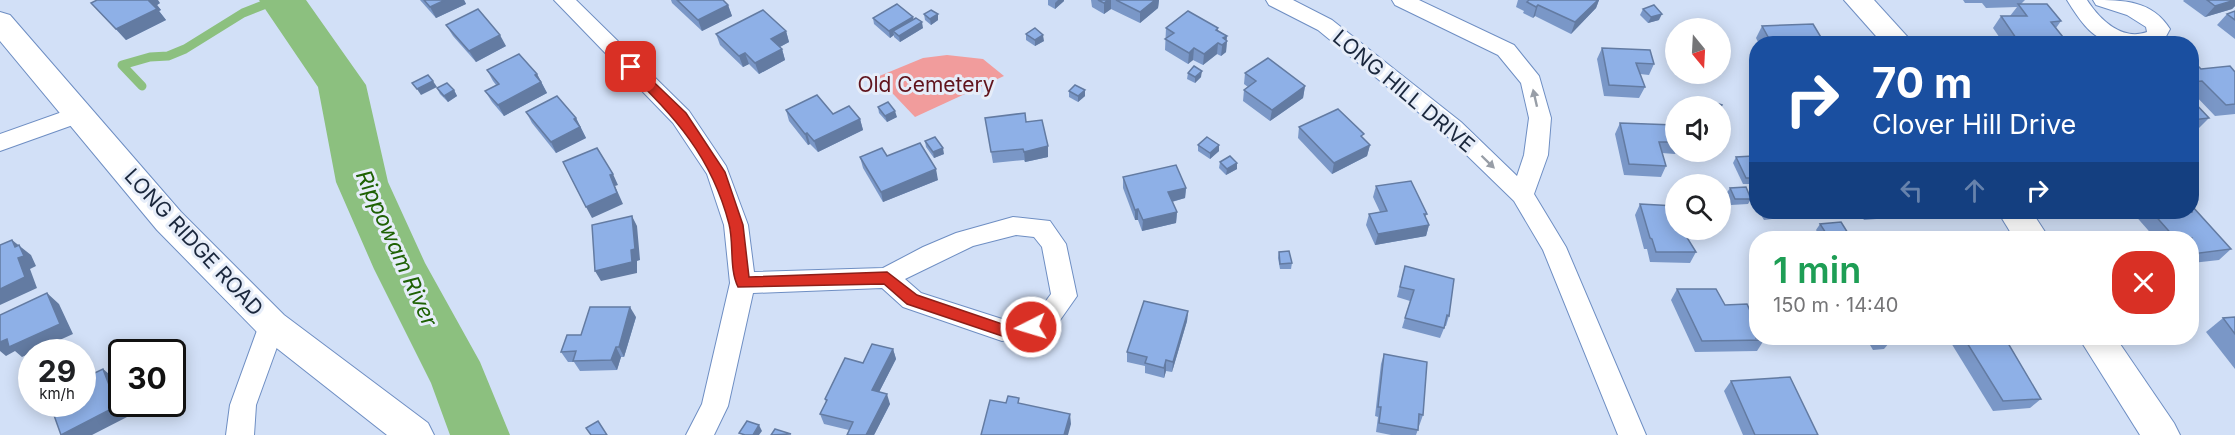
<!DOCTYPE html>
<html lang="en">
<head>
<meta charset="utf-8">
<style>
  :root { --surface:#fff; --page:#f6f6f6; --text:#202124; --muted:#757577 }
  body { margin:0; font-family:Inter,sans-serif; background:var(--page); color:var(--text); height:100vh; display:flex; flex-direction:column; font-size:22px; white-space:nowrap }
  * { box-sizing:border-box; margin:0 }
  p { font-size:20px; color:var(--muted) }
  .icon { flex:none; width:33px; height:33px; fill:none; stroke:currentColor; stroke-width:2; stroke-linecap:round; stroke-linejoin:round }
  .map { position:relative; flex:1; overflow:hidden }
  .panel { position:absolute; left:1749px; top:231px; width:450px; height:114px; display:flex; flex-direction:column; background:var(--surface); border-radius:24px; box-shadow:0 3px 15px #0003 }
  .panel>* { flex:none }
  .hud { position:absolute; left:1749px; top:36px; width:450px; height:183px; border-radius:24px; box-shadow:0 3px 15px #0003; background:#1a4fa0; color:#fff; overflow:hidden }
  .needle { width:39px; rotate:162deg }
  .tools { position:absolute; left:1665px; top:18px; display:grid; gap:12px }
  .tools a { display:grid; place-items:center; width:66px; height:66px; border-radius:50%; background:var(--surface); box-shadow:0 3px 15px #0003; font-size:30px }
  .speed { position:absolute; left:18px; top:339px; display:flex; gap:12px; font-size:30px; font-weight:700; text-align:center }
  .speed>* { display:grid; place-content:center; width:78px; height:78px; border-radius:50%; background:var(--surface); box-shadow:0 3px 15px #0003; line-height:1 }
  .speed small { font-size:15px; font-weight:400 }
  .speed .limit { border:3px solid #111; border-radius:9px; background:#fff; color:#111 }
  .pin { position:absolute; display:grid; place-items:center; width:51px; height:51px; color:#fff; margin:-26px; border-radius:12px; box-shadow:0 3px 9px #0006 }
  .me { position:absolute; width:66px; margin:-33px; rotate:265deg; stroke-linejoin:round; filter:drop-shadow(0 0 4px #0008) }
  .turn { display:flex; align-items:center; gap:21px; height:126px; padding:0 24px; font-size:27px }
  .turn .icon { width:78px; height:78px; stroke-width:2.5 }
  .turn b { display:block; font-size:42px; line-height:51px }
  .lanes { display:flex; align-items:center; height:57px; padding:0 24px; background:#0003; justify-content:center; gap:30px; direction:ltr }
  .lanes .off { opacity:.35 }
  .round { display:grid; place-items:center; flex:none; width:63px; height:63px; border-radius:24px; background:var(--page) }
  .head { display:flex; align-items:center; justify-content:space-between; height:102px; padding:0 24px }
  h1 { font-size:36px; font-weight:600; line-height:45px; color:#1e9e55 }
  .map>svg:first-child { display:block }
  .green { fill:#f19c9c }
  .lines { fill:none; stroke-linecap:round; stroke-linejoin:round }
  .stream { stroke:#8cc07f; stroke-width:9 }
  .river { fill:#8cc07f; fill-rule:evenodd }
  .street-casing { stroke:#6e8ec3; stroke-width:2 }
  .secondary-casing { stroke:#6e8ec3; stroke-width:2 }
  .primary-casing { stroke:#6e8ec3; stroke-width:2 }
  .street { fill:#fff; fill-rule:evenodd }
  .secondary { fill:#fff; fill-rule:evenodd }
  .primary { fill:#fff; fill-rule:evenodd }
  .wall { fill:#7a97c7 }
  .shaded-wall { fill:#637ba2 }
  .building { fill:#8eb0e7; stroke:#637ba2; stroke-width:1.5 }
  .oneway { fill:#989ea7 }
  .route { fill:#d93025; stroke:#8d1f18; stroke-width:1.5 }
  .labels { text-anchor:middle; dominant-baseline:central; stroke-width:6; stroke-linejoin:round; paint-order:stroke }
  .park-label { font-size:21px; fill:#60131c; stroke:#e6edf9 }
  .street-label { font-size:21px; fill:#1a273c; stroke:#e6edf9 }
  .water-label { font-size:22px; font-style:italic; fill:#1e6104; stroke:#e6edf9 }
</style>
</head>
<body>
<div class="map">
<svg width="2235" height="435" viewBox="0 0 2235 435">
  <rect width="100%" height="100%" fill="#d2e0f7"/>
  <path class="green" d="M947,55L983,59L1004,76L915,117L877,77L923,58Z"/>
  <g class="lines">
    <path class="stream" d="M142,86L122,65L150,57L168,56L185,49L243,13L276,0"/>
    <path class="river" d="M259,0H306L366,85L388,182L425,263L480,362L510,435H450L431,383L374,269L336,182L318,87Z"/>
    <defs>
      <g id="street">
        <path d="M554,0H576L689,111L726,166L748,225L754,272L883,268L923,247L956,233L1013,217L1050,221L1066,244L1077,296L1058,323L1040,335L1002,341L903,307L882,288L753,293L728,406L714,435H686L702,404L730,283L724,225L707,174L673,123ZM1016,235L1034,237L1042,247L1051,294L1040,309L1026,317L1002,319L921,293L905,279L973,246Z"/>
        <path d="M1266,0H1293L1332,20L1461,122L1517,176L1524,155L1529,118L1521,83L1498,55L1395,5L1392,0H1419L1514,45L1539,76L1551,118L1548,155L1534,194L1566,247L1646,435H1618L1543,250L1514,201L1445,134L1318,30L1269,5Z"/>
        <path d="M2067,0H2087C2100,20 2122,41 2147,32L2146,27L2127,15L2096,5L2093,0C2123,0 2152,0 2170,29L2163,42L2160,44C2107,44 2097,49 2067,0Z"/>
        <path d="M79,106L87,108L90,114L87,120L0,151V134Z"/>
        <path d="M272,314L281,317L285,325L256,405L254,435H226L230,405L259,325L263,317Z"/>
      </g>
      <g id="secondary">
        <path d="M1844,0H1874L1914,44H1883Z"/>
        <path d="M1998,212H2032L2049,238H2014Z"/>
        <path d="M2079,338H2116L2174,423L2180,435H2140Z"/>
      </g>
      <path id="primary" d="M0,12L10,15L181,212L284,315L428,423L434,435H387L260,335L157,230L0,41Z"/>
    </defs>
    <use href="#street" class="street-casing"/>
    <use href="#secondary" class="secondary-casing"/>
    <use href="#primary" class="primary-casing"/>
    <use href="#street" class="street"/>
    <use href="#secondary" class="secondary"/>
    <use href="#primary" class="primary"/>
  </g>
  <g class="wall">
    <path d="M420,0H464L466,4L436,18Z"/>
    <path d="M671,0H723L728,5L732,16L702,31L672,3Z"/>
    <path d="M1048,0H1064V1L1055,9L1048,5Z"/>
    <path d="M1091,0H1159L1158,8L1140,23L1111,9L1104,14L1092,7Z"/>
    <path d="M1518,0H1599L1596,8L1571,34L1535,16L1533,18L1523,13L1524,11L1516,7Z"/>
    <path d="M1963,0H2025L2021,4L2061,21L2056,28L2067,42L2066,44H2004L1993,28L2001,16H2010L2017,7L1986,8L1982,3H1965Z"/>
    <path d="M2184,0H2235V6L2232,9L2205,17L2183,1Z"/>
    <path d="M91,3H160L157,5L161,10L159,11L166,20L126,40Z"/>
    <path d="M1643,9L1659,20L1648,23L1640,15Z"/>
    <path d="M2235,11V39L2217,25L2227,14Z"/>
    <path d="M924,14L938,20L931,25L925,20Z"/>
    <path d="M873,18L914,19L923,28L900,42L894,37V35L890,38L874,24Z"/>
    <path d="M446,25L506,46L476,62L453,36Z"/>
    <path d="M1762,26L1825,44H1759L1756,38Z"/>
    <path d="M1166,28H1218V30L1227,36L1226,52L1221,56L1217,54L1203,65L1193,60L1188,64L1165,50Z"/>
    <path d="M786,31L789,42L780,47L782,49L785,60L759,74L749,64L743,67L720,45L716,34Z"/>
    <path d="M1026,34L1044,41L1035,46L1026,40Z"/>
    <path d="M1602,48L1654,64L1649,75L1640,74L1645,87L1639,98L1604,96L1597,59Z"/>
    <path d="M2192,62L2201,69L2235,72V114L2215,116L2192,92Z"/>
    <path d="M487,70L537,74L547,93L504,116L492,102L485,91L496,85L493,81Z"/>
    <path d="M1188,73L1201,77L1195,83L1187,79Z"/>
    <path d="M1245,73L1305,86L1303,98L1270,121L1243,101L1244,90L1248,87L1244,84Z"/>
    <path d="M437,88L454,90L457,96L448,102L440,94Z"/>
    <path d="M1069,91L1085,96L1078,102L1069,97Z"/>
    <path d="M2192,100L2209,118L2198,129L2192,130Z"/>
    <path d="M878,107L897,117L887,122L879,113Z"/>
    <path d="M786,110L833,114L860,119L863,130L818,152L810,144L808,145L789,121Z"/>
    <path d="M526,112L576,118L586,138L556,153L532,123Z"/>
    <path d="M985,118L1026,122L1048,157L1025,162L1024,160L993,163Z"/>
    <path d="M1620,123L1675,125L1676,152L1675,154L1662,153L1666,166L1661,177L1624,175L1615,134Z"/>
    <path d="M1299,127L1363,138L1370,145L1367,156L1332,174L1298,138Z"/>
    <path d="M925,141L944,154L934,158L926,147Z"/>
    <path d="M1198,145L1219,151L1210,159L1198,151Z"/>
    <path d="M887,156L938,180L883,202L863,168L860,157Z"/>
    <path d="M1736,157L1756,164V184H1743L1733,163Z"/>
    <path d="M1220,162L1237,163V169L1226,175L1219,168Z"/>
    <path d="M1123,177L1186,188L1185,198L1172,202L1177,212L1176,223L1142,231L1138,220H1135L1123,188Z"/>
    <path d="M1376,186L1427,214L1425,217L1429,225L1426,236L1375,245L1366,225L1369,214L1380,212L1373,197Z"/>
    <path d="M1730,188L1751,199L1748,204L1731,205L1726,194Z"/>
    <path d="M1755,192H1756V207L1752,198Z"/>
    <path d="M1640,204L1676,230H1704L1702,233L1685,232L1686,236L1696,252L1690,263L1650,262L1647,249H1644L1635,215Z"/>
    <path d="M1759,212H1785L1781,218L1764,220Z"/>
    <path d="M1858,212H1918L1914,216L1864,220Z"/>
    <path d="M2135,212H2192L2231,249L2219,260L2192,263V238H2155L2133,213Z"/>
    <path d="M1820,224L1851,238H1821L1816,230Z"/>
    <path d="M1279,252L1292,263L1291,269H1280L1278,258Z"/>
    <path d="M1405,266L1449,316L1446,326H1445L1440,338L1402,328L1410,301L1397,297Z"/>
    <path d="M1677,289L1725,305L1764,340L1757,351L1695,352L1671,300Z"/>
    <path d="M1188,311L1187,321L1172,372L1166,371L1164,378L1145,373V366L1127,362V352Z"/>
    <path d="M636,317L624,357H621L617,370L580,371L574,362H568L561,352L581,335Z"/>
    <path d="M2235,317V369L2206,332L2223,318Z"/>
    <path d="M1870,338H1886L1889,343L1884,349L1873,350L1867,340Z"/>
    <path d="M1948,338H2005L2041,399L2030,408L1993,411Z"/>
    <path d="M893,349L896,359L879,392L890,404L874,435H847L849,430L824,424L820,414L826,402L825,399L863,363Z"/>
    <path d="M1384,354L1423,415L1416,435H1391L1376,432L1378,417L1375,416L1381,364Z"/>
    <path d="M1731,381L1818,435H1743L1724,391Z"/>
  </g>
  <g class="shaded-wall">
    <path d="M150,0H158L160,3L157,5L161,10L159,11L166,20L126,40L116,29Z"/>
    <path d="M445,0H464L466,4L436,18L430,7Z"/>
    <path d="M1058,0H1064V1L1055,9V3Z"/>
    <path d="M1108,0H1111V9L1104,14V3Z"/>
    <path d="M1155,0H1159L1158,8L1140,23V12Z"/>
    <path d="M1598,0H1599L1596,8L1571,34L1575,22Z"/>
    <path d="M2235,0V6L2232,9L2205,17L2215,6Z"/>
    <path d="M728,5L732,16L702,31L698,20Z"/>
    <path d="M1538,5L1535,16L1533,18L1536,7Z"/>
    <path d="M938,14V20L931,25L930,19Z"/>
    <path d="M1662,14L1659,20L1648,23L1651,17Z"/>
    <path d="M913,17L914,24L893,31L894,35L890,38L889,31Z"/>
    <path d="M922,22L923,28L900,42L899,36Z"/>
    <path d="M786,31L789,42L774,50L771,39Z"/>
    <path d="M500,35L506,46L476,62L469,51Z"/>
    <path d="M1043,35L1044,41L1035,46V40Z"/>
    <path d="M1227,36L1226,42L1227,41L1226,52L1221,56L1223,38Z"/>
    <path d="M1218,43L1217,54L1203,65L1204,54Z"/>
    <path d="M1194,48L1193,60L1188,64L1189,53Z"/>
    <path d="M782,49L785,60L759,74L755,63Z"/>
    <path d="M745,53L749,64L743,67L739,56Z"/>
    <path d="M1202,71L1201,77L1195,83V77Z"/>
    <path d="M537,74L547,93L504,116L498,105Z"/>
    <path d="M433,81L437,87L421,95L417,89Z"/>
    <path d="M1305,86L1303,98L1270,121L1272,110Z"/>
    <path d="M454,90L457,96L448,102L444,96Z"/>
    <path d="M1085,90V96L1078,102V96Z"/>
    <path d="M895,111L897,117L887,122L885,116Z"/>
    <path d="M576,118L586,138L556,153L551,142Z"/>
    <path d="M860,119L863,130L818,152L814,141Z"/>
    <path d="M807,133L810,144L808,145L805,134Z"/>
    <path d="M1219,145V151L1210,159V153Z"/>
    <path d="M1370,145L1367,156L1332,174L1334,163Z"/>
    <path d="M1048,146V157L1025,162L1024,152Z"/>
    <path d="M943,148L944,154L934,158L933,152Z"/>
    <path d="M1237,163V169L1226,175L1227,169Z"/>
    <path d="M936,169L938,180L883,202L881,192Z"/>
    <path d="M613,174L618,185L615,186L623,204L592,218L586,207L610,175Z"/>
    <path d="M1186,188L1185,198L1167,203L1168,192Z"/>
    <path d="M1138,209V220H1135V210Z"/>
    <path d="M1177,212L1176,223L1142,231L1143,220Z"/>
    <path d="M632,216L637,226L640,260L637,261V273L601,281L595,271L631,250Z"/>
    <path d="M1429,225L1426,236L1375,245L1378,234Z"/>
    <path d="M12,240L31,255L36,266L30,269L37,288L0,305V289L15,247Z"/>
    <path d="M47,293L59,304L73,334L22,357L15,351L6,356L0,351V342L7,339Z"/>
    <path d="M630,307L636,317L624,357L619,347Z"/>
    <path d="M1188,311L1187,321L1172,372L1173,362Z"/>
    <path d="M616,347L621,357L617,370L611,360Z"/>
    <path d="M893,349L896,359L875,400L872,390Z"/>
    <path d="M1166,360V371L1164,378V368Z"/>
    <path d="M103,369L115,379L122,396V404H124L129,416L92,435H61Z"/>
    <path d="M887,394L890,404L874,435H866Z"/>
    <path d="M1070,414L1071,424L1068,435H1064Z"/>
    <path d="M759,425L762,431L759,435H753Z"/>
  </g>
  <g class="building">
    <path d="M97,0H150L149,1L157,9L116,29L91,3Z"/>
    <path d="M424,0H445L430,7Z"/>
    <path d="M677,0H723L728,5L698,20Z"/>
    <path d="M1098,0H1108L1104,3Z"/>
    <path d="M1116,0H1155L1140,12Z"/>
    <path d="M1529,0H1598L1575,22L1538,5L1536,7L1527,2Z"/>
    <path d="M2207,0H2235L2215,6Z"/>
    <path d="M897,4L913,17L889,31L873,18Z"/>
    <path d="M2018,4H2047L2061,21L2051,22L2067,42L2020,44L2001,16H2027Z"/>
    <path d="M1654,5L1662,14L1651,17L1643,9Z"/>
    <path d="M478,9L500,35L469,51L446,25Z"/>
    <path d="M763,10L786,31L771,39L782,49L755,63L745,53L739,56L716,34Z"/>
    <path d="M931,10L938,14L930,19L924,14Z"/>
    <path d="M1188,11L1218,28L1216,30L1227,36L1223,38L1227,41L1222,45L1218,43L1204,54L1194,48L1189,53L1165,39L1174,33L1166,28Z"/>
    <path d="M2235,11V20L2227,14Z"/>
    <path d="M916,18L922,22L899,36L893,31Z"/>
    <path d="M1813,24L1825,44H1772L1762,26Z"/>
    <path d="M1035,28L1043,35L1035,40L1026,34Z"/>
    <path d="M1602,48L1650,50L1654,64L1636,63L1645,87L1609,85Z"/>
    <path d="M519,54L537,74L535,75L541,82L498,105L485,91L499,84L487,70Z"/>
    <path d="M1268,58L1305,86L1272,110L1244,90L1256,81L1245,73Z"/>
    <path d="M2192,62H2194L2201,69L2230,66L2235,72V104L2226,105L2202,81L2192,82Z"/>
    <path d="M1194,66L1202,71L1195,77L1188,73Z"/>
    <path d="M428,75L433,81L417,89L412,83Z"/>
    <path d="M447,83L454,90L444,96L437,88Z"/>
    <path d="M1075,85L1085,90L1078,96L1069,91Z"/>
    <path d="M817,95L833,114L849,106L860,119L814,141L807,133L805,134L786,110Z"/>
    <path d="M557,96L576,118L574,119L580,127L551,142L526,112Z"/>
    <path d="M2192,100L2209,118L2192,120Z"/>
    <path d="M1710,101L1722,105L1720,108V106H1708Z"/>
    <path d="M888,102L895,111L885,116L878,107Z"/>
    <path d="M1338,109L1364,134L1361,136L1370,145L1334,163L1299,127Z"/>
    <path d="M1025,113L1026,122L1042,120L1048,146L1024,152L1023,149L991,152L985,118Z"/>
    <path d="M1620,123L1675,125L1676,142H1659L1666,166L1629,164Z"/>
    <path d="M935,137L943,148L933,152L925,141Z"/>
    <path d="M1207,137L1219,145L1210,153L1198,145Z"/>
    <path d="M920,143L936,169L881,192L860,157L882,148L887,156Z"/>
    <path d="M597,148L613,174L610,175L617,193L586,207L563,162Z"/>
    <path d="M1230,156L1237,163L1227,169L1220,162Z"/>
    <path d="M1753,156L1756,164V178H1746L1736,157Z"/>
    <path d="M1176,165L1186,188L1168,192L1177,212L1143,220L1138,209L1135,210L1123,177Z"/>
    <path d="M1411,181L1427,214H1424L1429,225L1378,234L1369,214L1387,211L1376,186Z"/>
    <path d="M1746,187L1751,199H1735L1730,188Z"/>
    <path d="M1640,204L1676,206V230H1684L1686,236L1696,252H1656L1652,239L1650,238Z"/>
    <path d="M2192,206L2231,249L2192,254V238H2175L2152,212H2192Z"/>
    <path d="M1767,212H1785L1768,214Z"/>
    <path d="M632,216L635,249L631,250L632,262L595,271L592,225Z"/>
    <path d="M1841,222L1851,238H1829L1820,224Z"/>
    <path d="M12,240L15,247L19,245L24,256L18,258L25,277L0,289V245Z"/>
    <path d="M1289,251L1292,263L1280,264L1279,252Z"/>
    <path d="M1405,266L1454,279L1449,316L1447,315L1444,328L1405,318L1414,290L1400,287Z"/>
    <path d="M1677,289H1716L1725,305L1747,304L1756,324V338H1763L1764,340L1702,341Z"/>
    <path d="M47,293L60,324L9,347L7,339L0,342V315Z"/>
    <path d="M1144,301L1188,311L1173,362L1166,360L1164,368L1145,363L1147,357L1127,352Z"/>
    <path d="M590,307H630L619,347H616L611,360L573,361L576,351L561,352L567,335H581Z"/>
    <path d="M2235,317V334L2223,318Z"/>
    <path d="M1874,338H1886L1889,343L1878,344Z"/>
    <path d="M1964,338H2005L2041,399L2003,401Z"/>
    <path d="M872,344L893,349L872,390L887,394L866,435H847L853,422L820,414L827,400L825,399L845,358L863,363Z"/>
    <path d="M1384,354L1427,362L1423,415L1419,414L1418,430L1379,423L1381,407H1378Z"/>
    <path d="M103,369L117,406L61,435L50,404H82V379Z"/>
    <path d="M1790,377L1818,435H1755L1731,381Z"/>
    <path d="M1008,396L1019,398L1018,403L1070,414L1064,435H981L990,400L1006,403Z"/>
    <path d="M598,421L607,435H591L586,428Z"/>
    <path d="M747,421L759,425L753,435H745L739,433Z"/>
    <path d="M775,429L791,434L771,435Z"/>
  </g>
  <defs><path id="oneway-solid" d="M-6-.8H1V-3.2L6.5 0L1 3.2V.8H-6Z" transform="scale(1.5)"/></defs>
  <g class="oneway">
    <use href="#oneway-solid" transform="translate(1535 98) rotate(-103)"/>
    <use href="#oneway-solid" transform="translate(1488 162) rotate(44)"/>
  </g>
  <path class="route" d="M631,62L635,64L686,113L725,172L743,225L749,277L887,272L917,295L1002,324L1031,321L1036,323L1038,327L1036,331L1002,336L907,304L884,284L738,287C729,269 734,243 729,224C711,155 675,118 627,70L625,67L627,64Z"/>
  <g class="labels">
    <g class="park-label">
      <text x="926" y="84">Old Cemetery</text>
    </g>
    <g class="street-label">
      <text transform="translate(1404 91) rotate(40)">LONG HILL DRIVE</text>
      <text transform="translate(194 242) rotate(47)">LONG RIDGE ROAD</text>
    </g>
    <g class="water-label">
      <text transform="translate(397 248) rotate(66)">Rippowam River</text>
    </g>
  </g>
</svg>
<div class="tools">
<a><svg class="needle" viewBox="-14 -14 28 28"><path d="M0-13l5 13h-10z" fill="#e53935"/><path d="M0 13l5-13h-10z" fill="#757577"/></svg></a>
<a><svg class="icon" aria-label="sound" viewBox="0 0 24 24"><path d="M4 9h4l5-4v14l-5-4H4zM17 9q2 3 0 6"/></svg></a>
<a><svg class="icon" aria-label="search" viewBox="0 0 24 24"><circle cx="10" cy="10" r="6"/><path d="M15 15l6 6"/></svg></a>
</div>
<div class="speed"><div>29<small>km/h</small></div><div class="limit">30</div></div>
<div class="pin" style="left:631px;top:67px;background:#d93025"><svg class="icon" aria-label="arrive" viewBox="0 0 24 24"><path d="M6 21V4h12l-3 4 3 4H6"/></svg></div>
<svg class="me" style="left:1031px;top:327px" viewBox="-20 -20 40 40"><circle r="17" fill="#d93025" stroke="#fff" stroke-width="3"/><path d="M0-11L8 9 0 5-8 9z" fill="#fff"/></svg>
<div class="hud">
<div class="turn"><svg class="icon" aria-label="right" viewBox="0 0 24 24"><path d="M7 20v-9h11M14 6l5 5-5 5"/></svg><div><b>70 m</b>Clover Hill Drive</div></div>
<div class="lanes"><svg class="icon off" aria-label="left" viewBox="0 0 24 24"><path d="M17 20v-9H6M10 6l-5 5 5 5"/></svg><svg class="icon off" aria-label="ahead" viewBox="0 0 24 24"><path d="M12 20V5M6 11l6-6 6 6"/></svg><svg class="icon" aria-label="right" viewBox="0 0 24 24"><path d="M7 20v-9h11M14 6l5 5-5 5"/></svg></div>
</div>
<section class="panel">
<div class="head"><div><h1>1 min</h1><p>150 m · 14:40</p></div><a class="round" style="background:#d93025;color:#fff"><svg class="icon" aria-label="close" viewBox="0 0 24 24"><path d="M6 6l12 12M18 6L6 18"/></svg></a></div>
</section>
</div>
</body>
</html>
